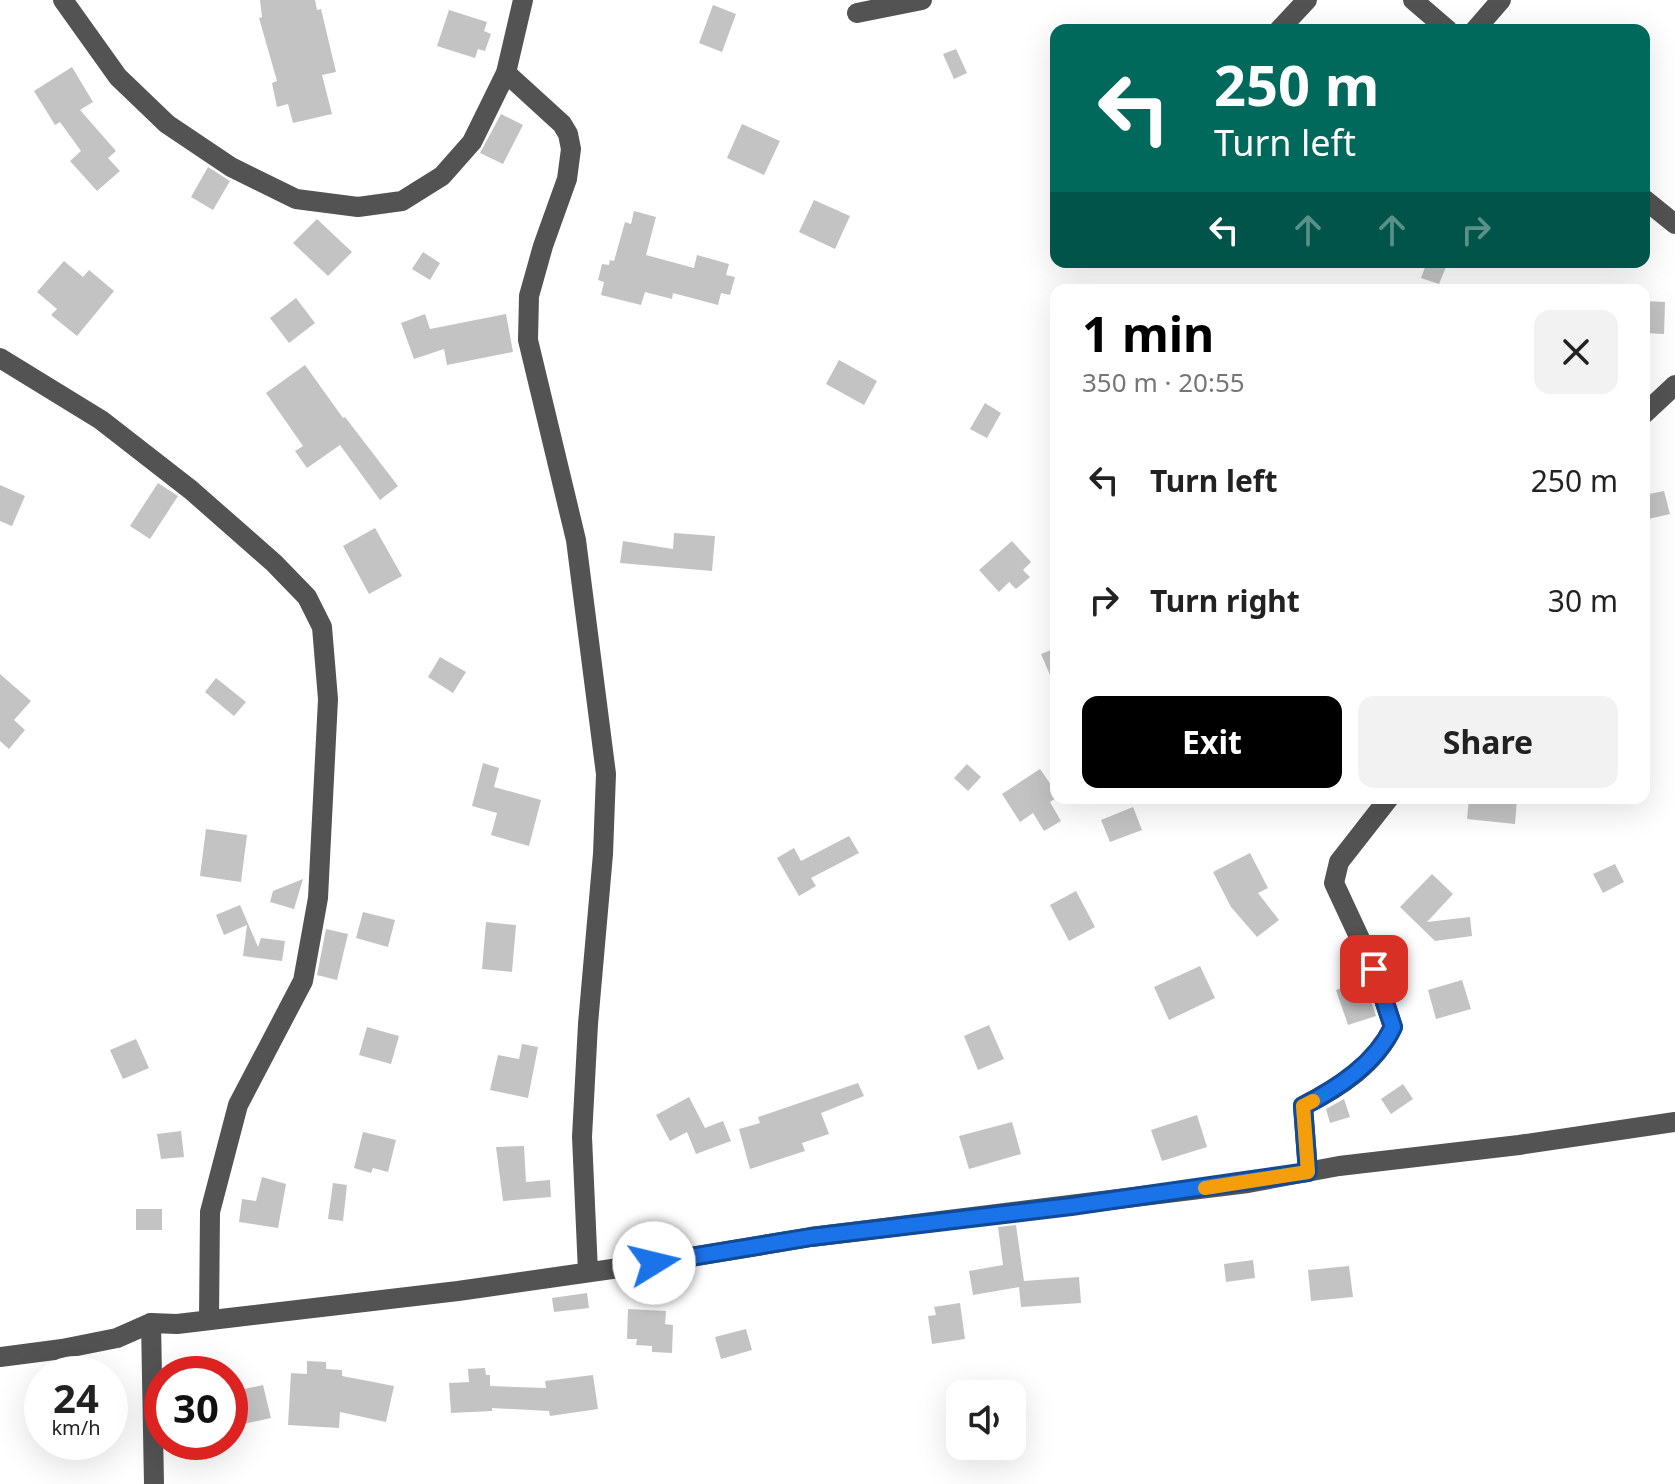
<!DOCTYPE html>
<html lang="en">
<head>
<meta charset="utf-8">
<style>
  :root { --surface:#fff; --page:#f2f2f2; --text:#222; --muted:#767676; --accent:#000 }
  body { margin:0; font-family:"Noto Sans",sans-serif; background:var(--page); color:var(--text); height:100vh; display:flex; flex-direction:column; font-size:30px; white-space:nowrap }
  * { box-sizing:border-box; margin:0 }
  p { font-size:26px; color:var(--muted) }
  .icon { flex:none; width:44px; height:44px; fill:none; stroke:currentColor; stroke-width:2; stroke-linecap:round; stroke-linejoin:round }
  .map { position:relative; flex:1; overflow:hidden }
  .side { position:absolute; left:1050px; top:284px; width:600px; height:520px; display:flex; flex-direction:column; background:var(--surface); border-radius:16px; box-shadow:0 8px 32px #0002 }
  .side>* { flex:none }
  .guide { position:absolute; left:1050px; top:24px; width:600px; height:244px; border-radius:16px; box-shadow:0 8px 32px #0002; background:#00695c; color:#fff; overflow:hidden }
  .buttons { position:absolute; left:946px; top:1380px; display:grid; gap:16px }
  .buttons a { display:grid; place-items:center; width:80px; height:80px; border-radius:16px; background:var(--surface); box-shadow:0 8px 32px #0002; font-size:40px }
  .speed { position:absolute; left:24px; top:1356px; display:flex; gap:16px; font-size:40px; font-weight:700; text-align:center }
  .speed>* { display:grid; place-content:center; width:104px; height:104px; border-radius:50%; background:var(--surface); box-shadow:0 8px 32px #0002; line-height:1 }
  .speed small { font-size:20px; font-weight:400 }
  .speed .limit { border:12px solid #d22; background:#fff; color:#111 }
  .pin { position:absolute; display:grid; place-items:center; width:68px; height:68px; color:#fff; margin:-34px; border-radius:16px; box-shadow:0 4px 12px #0006 }
  .me { position:absolute; width:88px; margin:-44px; rotate:81deg; stroke-linejoin:round; filter:drop-shadow(0 0 6px #0008) }
  .turn { display:flex; align-items:center; gap:28px; height:168px; padding:0 32px; font-size:36px }
  .turn .icon { width:104px; height:104px; stroke-width:2.5 }
  .turn b { display:block; font-size:56px; line-height:68px }
  .lanes { display:flex; align-items:center; height:76px; padding:0 32px; background:#0003; justify-content:center; gap:40px; direction:ltr }
  .lanes .off { opacity:.35 }
  .round { display:grid; place-items:center; flex:none; width:84px; height:84px; border-radius:16px; background:var(--page) }
  .head { display:flex; align-items:center; justify-content:space-between; height:136px; padding:0 32px }
  h1 { font-size:48px; font-weight:700; line-height:60px; color:var(--accent) }
  .cta { display:flex; gap:16px; margin-top:auto; padding:16px 32px }
  .cta a { flex:1; height:92px; border-radius:16px; background:var(--accent); color:#fff; font-size:32px; font-weight:700; line-height:92px; text-align:center }
  .cta a+a { background:var(--page); color:var(--text) }
  ul { padding:0; list-style:none }
  li { display:flex; align-items:center; gap:24px; height:120px; padding:0 32px }
  li div { flex:1 }
  li b { display:block; font-size:30px }
  li em { font-style:normal }
  .map>svg:first-child { display:block }
  .building { fill:#c3c3c3 }
  .lines { fill:none; stroke-linecap:round; stroke-linejoin:round }
  .minor { stroke:#535353; stroke-width:20 }
  .route-casing { stroke:#114b97; stroke-width:20 }
  .route { stroke:#1a73e8; stroke-width:14 }
  .slow { stroke:#f59e0b; stroke-width:14 }
</style>
</head>
<body>
<div class="map">
<svg width="1675" height="1484" viewBox="0 0 1675 1484">
  <rect width="100%" height="100%" fill="#fff"/>
  <g class="building">
    <path d="M260,0H315L317,10L321,9L336,72L322,75L332,114L293,123L288,104L277,107L272,83L277,81L259,18L262,17Z"/>
    <path d="M713,5L736,14L722,52L699,43Z"/>
    <path d="M449,10L487,22L484,31L491,34L485,51L478,49L475,58L437,46Z"/>
    <path d="M956,49L967,73L954,79L943,54Z"/>
    <path d="M72,67L93,102L80,110L116,151L108,158L120,171L97,191L70,161L81,151L60,122L55,125L34,91Z"/>
    <path d="M501,114L523,125L503,164L480,153Z"/>
    <path d="M742,124L780,141L764,175L727,158Z"/>
    <path d="M208,167L230,181L213,210L191,197Z"/>
    <path d="M814,200L850,216L835,249L799,232Z"/>
    <path d="M634,211L656,217L646,255L694,268L697,255L729,264L726,275L735,277L730,295L721,293L718,305L673,293L672,299L645,292L641,305L601,295L604,282L598,280L602,264L609,265L610,260L614,261L625,222L631,224Z"/>
    <path d="M317,219L352,252L328,276L293,243Z"/>
    <path d="M423,252L440,263L430,280L412,269Z"/>
    <path d="M64,261L83,277L89,270L114,291L77,336L51,315L57,309L37,292Z"/>
    <path d="M1427,262H1448L1439,284L1421,278Z"/>
    <path d="M296,298L315,323L289,343L270,318Z"/>
    <path d="M1644,301L1665,302L1664,334L1644,333Z"/>
    <path d="M425,314L430,329L506,314L513,352L447,365L444,349L414,359L401,323Z"/>
    <path d="M839,360L877,381L864,405L826,384Z"/>
    <path d="M305,365L343,418L345,417L398,486L380,500L340,445L307,468L295,451L303,446L266,393Z"/>
    <path d="M985,403L1001,413L987,438L970,429Z"/>
    <path d="M158,483L178,496L150,539L130,526Z"/>
    <path d="M0,485L25,496L12,526L0,521Z"/>
    <path d="M1664,491L1670,514L1644,520V495Z"/>
    <path d="M375,528L402,576L369,594L343,546Z"/>
    <path d="M674,533L715,536L712,571L620,563L623,541L673,549Z"/>
    <path d="M1012,541L1031,562L1023,570L1030,577L1016,589L1009,582L999,592L979,570Z"/>
    <path d="M1056,648V689L1041,654Z"/>
    <path d="M440,657L466,672L453,693L428,677Z"/>
    <path d="M0,674L31,701L14,720L25,730L9,749L0,741Z"/>
    <path d="M216,678L246,702L234,716L205,692Z"/>
    <path d="M483,763L499,768L494,787L541,800L529,846L491,835L497,813L472,806Z"/>
    <path d="M967,764L981,777L968,791L954,778Z"/>
    <path d="M1040,769L1056,792V798L1050,802L1061,821L1044,831L1033,813L1020,822L1002,794Z"/>
    <path d="M1469,798L1517,799L1515,824L1467,819Z"/>
    <path d="M1133,807L1142,830L1110,842L1101,820Z"/>
    <path d="M206,829L247,835L241,882L200,876Z"/>
    <path d="M849,836L859,853L811,878L816,886L799,896L777,858L794,848L801,861Z"/>
    <path d="M1250,853L1268,888L1258,893L1279,920L1257,937L1231,907L1213,872Z"/>
    <path d="M1615,864L1624,882L1603,893L1593,874Z"/>
    <path d="M1432,874L1453,894L1427,922L1470,917L1472,936L1435,941L1400,907Z"/>
    <path d="M303,879L294,909L270,902L273,891Z"/>
    <path d="M1076,891L1095,927L1069,941L1050,905Z"/>
    <path d="M240,905L258,947L261,938L285,941L282,961L243,956L247,925L224,935L216,915Z"/>
    <path d="M363,912L395,920L388,947L356,938Z"/>
    <path d="M486,922L516,925L512,972L482,969Z"/>
    <path d="M326,929L348,934L337,980L317,975Z"/>
    <path d="M1200,966L1215,998L1169,1020L1154,987Z"/>
    <path d="M1364,980L1376,1016L1348,1025L1336,990Z"/>
    <path d="M1462,980L1471,1009L1436,1019L1428,990Z"/>
    <path d="M989,1025L1004,1059L978,1070L964,1036Z"/>
    <path d="M367,1027L399,1036L391,1064L359,1055Z"/>
    <path d="M136,1039L149,1068L123,1079L110,1050Z"/>
    <path d="M522,1044L538,1047L528,1098L490,1090L498,1055L519,1059Z"/>
    <path d="M858,1083L864,1096L821,1113L829,1134L802,1143L805,1151L750,1169L739,1129L760,1123L758,1117Z"/>
    <path d="M1403,1084L1413,1099L1391,1114L1381,1099Z"/>
    <path d="M689,1097L705,1128L723,1121L731,1141L696,1154L687,1132L670,1141L656,1115Z"/>
    <path d="M1344,1099L1350,1117L1330,1123L1326,1109Z"/>
    <path d="M1197,1115L1207,1147L1162,1161L1151,1130Z"/>
    <path d="M1012,1122L1021,1154L969,1169L959,1136Z"/>
    <path d="M181,1131L184,1157L161,1159L157,1134Z"/>
    <path d="M363,1132L396,1140L388,1172L373,1168L371,1173L354,1168Z"/>
    <path d="M524,1146L526,1182L550,1180L551,1197L503,1201L496,1147Z"/>
    <path d="M262,1177L286,1184L278,1228L239,1222L242,1199L256,1201Z"/>
    <path d="M333,1183L347,1185L343,1221L328,1219Z"/>
    <rect x="136" y="1209" width="26" height="21"/>
    <path d="M1016,1225L1024,1281L1079,1277L1081,1303L1021,1307L1019,1287L973,1295L969,1271L1003,1265L998,1227Z"/>
    <path d="M1253,1260L1255,1278L1226,1282L1224,1264Z"/>
    <path d="M1349,1266L1353,1297L1311,1301L1308,1270Z"/>
    <path d="M587,1293L589,1308L554,1312L552,1298Z"/>
    <path d="M960,1303L965,1339L932,1344L928,1316L936,1315L934,1307Z"/>
    <path d="M628,1309L666,1311L665,1324L673,1325L672,1353L652,1352V1346L636,1345L637,1339H627Z"/>
    <path d="M746,1329L752,1350L721,1359L715,1337Z"/>
    <path d="M307,1361L326,1362V1369L342,1370V1376L394,1386L386,1422L340,1412L339,1428L288,1425L291,1373L307,1374Z"/>
    <path d="M485,1368L486,1375H490V1386L546,1388L545,1381L593,1375L598,1409L550,1416L549,1411L492,1408V1411L451,1413L449,1383L469,1382L468,1369Z"/>
    <path d="M263,1385L271,1418L230,1427V1392Z"/>
  </g>
  <g class="lines">
    <g class="minor">
      <path d="M63,0L118,77L167,124L231,167L296,199L358,207L402,201L442,176L472,142L506,73L523,0"/>
      <path d="M1413,0L1448,30"/>
      <path d="M857,13L922,0"/>
      <path d="M1279,30L1307,0"/>
      <path d="M1475,30L1501,0"/>
      <path d="M506,73L562,124L568,134L571,149L567,179L543,246L529,296L528,340L576,540L606,774L603,854L588,1024L582,1137L588,1272"/>
      <path d="M1644,199L1675,224"/>
      <path d="M0,358L101,420L191,490L274,563L307,597L322,627L328,699L318,898L303,981L238,1105L210,1212L209,1320"/>
      <path d="M1644,414L1675,385"/>
      <path d="M1308,1172L1303,1106C1339,1088 1376,1064 1393,1027L1374,969L1334,883L1339,862L1389,798"/>
      <path d="M151,1323L154,1484"/>
      <path d="M0,1357L62,1349L117,1338L151,1323L177,1324L458,1291L654,1263L811,1237L1248,1183L1339,1166L1519,1145L1675,1122"/>
    </g>
  </g>
  <g class="lines">
    <defs>
      <path id="route" d="M654,1263L811,1237L1071,1206L1308,1172L1303,1106C1338,1088 1375,1064 1393,1027L1374,969"/>
    </defs>
    <use href="#route" class="route-casing"/>
    <use href="#route" class="route"/>
    <path class="slow" d="M1205,1188L1308,1172L1303,1106L1313,1101"/>
  </g>
</svg>
<div class="buttons">
<a><svg class="icon" aria-label="sound" viewBox="0 0 24 24"><path d="M4 9h4l5-4v14l-5-4H4zM17 9q2 3 0 6"/></svg></a>
</div>
<div class="speed"><div>24<small>km/h</small></div><div class="limit">30</div></div>
<div class="pin" style="left:1374px;top:969px;background:#d93025"><svg class="icon" aria-label="arrive" viewBox="0 0 24 24"><path d="M6 21V4h12l-3 4 3 4H6"/></svg></div>
<svg class="me" style="left:654px;top:1263px" viewBox="-20 -20 40 40"><circle r="19" fill="#fff"/><path d="M0-13L10 11 0 6-10 11z" fill="#1a73e8"/></svg>
<div class="guide">
<div class="turn"><svg class="icon" aria-label="left" viewBox="0 0 24 24"><path d="M17 20v-9H6M10 6l-5 5 5 5"/></svg><div><b>250 m</b>Turn left</div></div>
<div class="lanes"><svg class="icon" aria-label="left" viewBox="0 0 24 24"><path d="M17 20v-9H6M10 6l-5 5 5 5"/></svg><svg class="icon off" aria-label="ahead" viewBox="0 0 24 24"><path d="M12 20V5M6 11l6-6 6 6"/></svg><svg class="icon off" aria-label="ahead" viewBox="0 0 24 24"><path d="M12 20V5M6 11l6-6 6 6"/></svg><svg class="icon off" aria-label="right" viewBox="0 0 24 24"><path d="M7 20v-9h11M14 6l5 5-5 5"/></svg></div>
</div>
<section class="side">
<div class="head"><div><h1>1 min</h1><p>350 m · 20:55</p></div><a class="round"><svg class="icon" aria-label="close" viewBox="0 0 24 24"><path d="M6 6l12 12M18 6L6 18"/></svg></a></div>
<ul>
<li><svg class="icon" aria-label="left" viewBox="0 0 24 24"><path d="M17 20v-9H6M10 6l-5 5 5 5"/></svg><div><b>Turn left</b></div><em>250 m</em></li>
<li><svg class="icon" aria-label="right" viewBox="0 0 24 24"><path d="M7 20v-9h11M14 6l5 5-5 5"/></svg><div><b>Turn right</b></div><em>30 m</em></li>
</ul>
<div class="cta"><a>Exit</a><a>Share</a></div>
</section>
</div>
</body>
</html>
